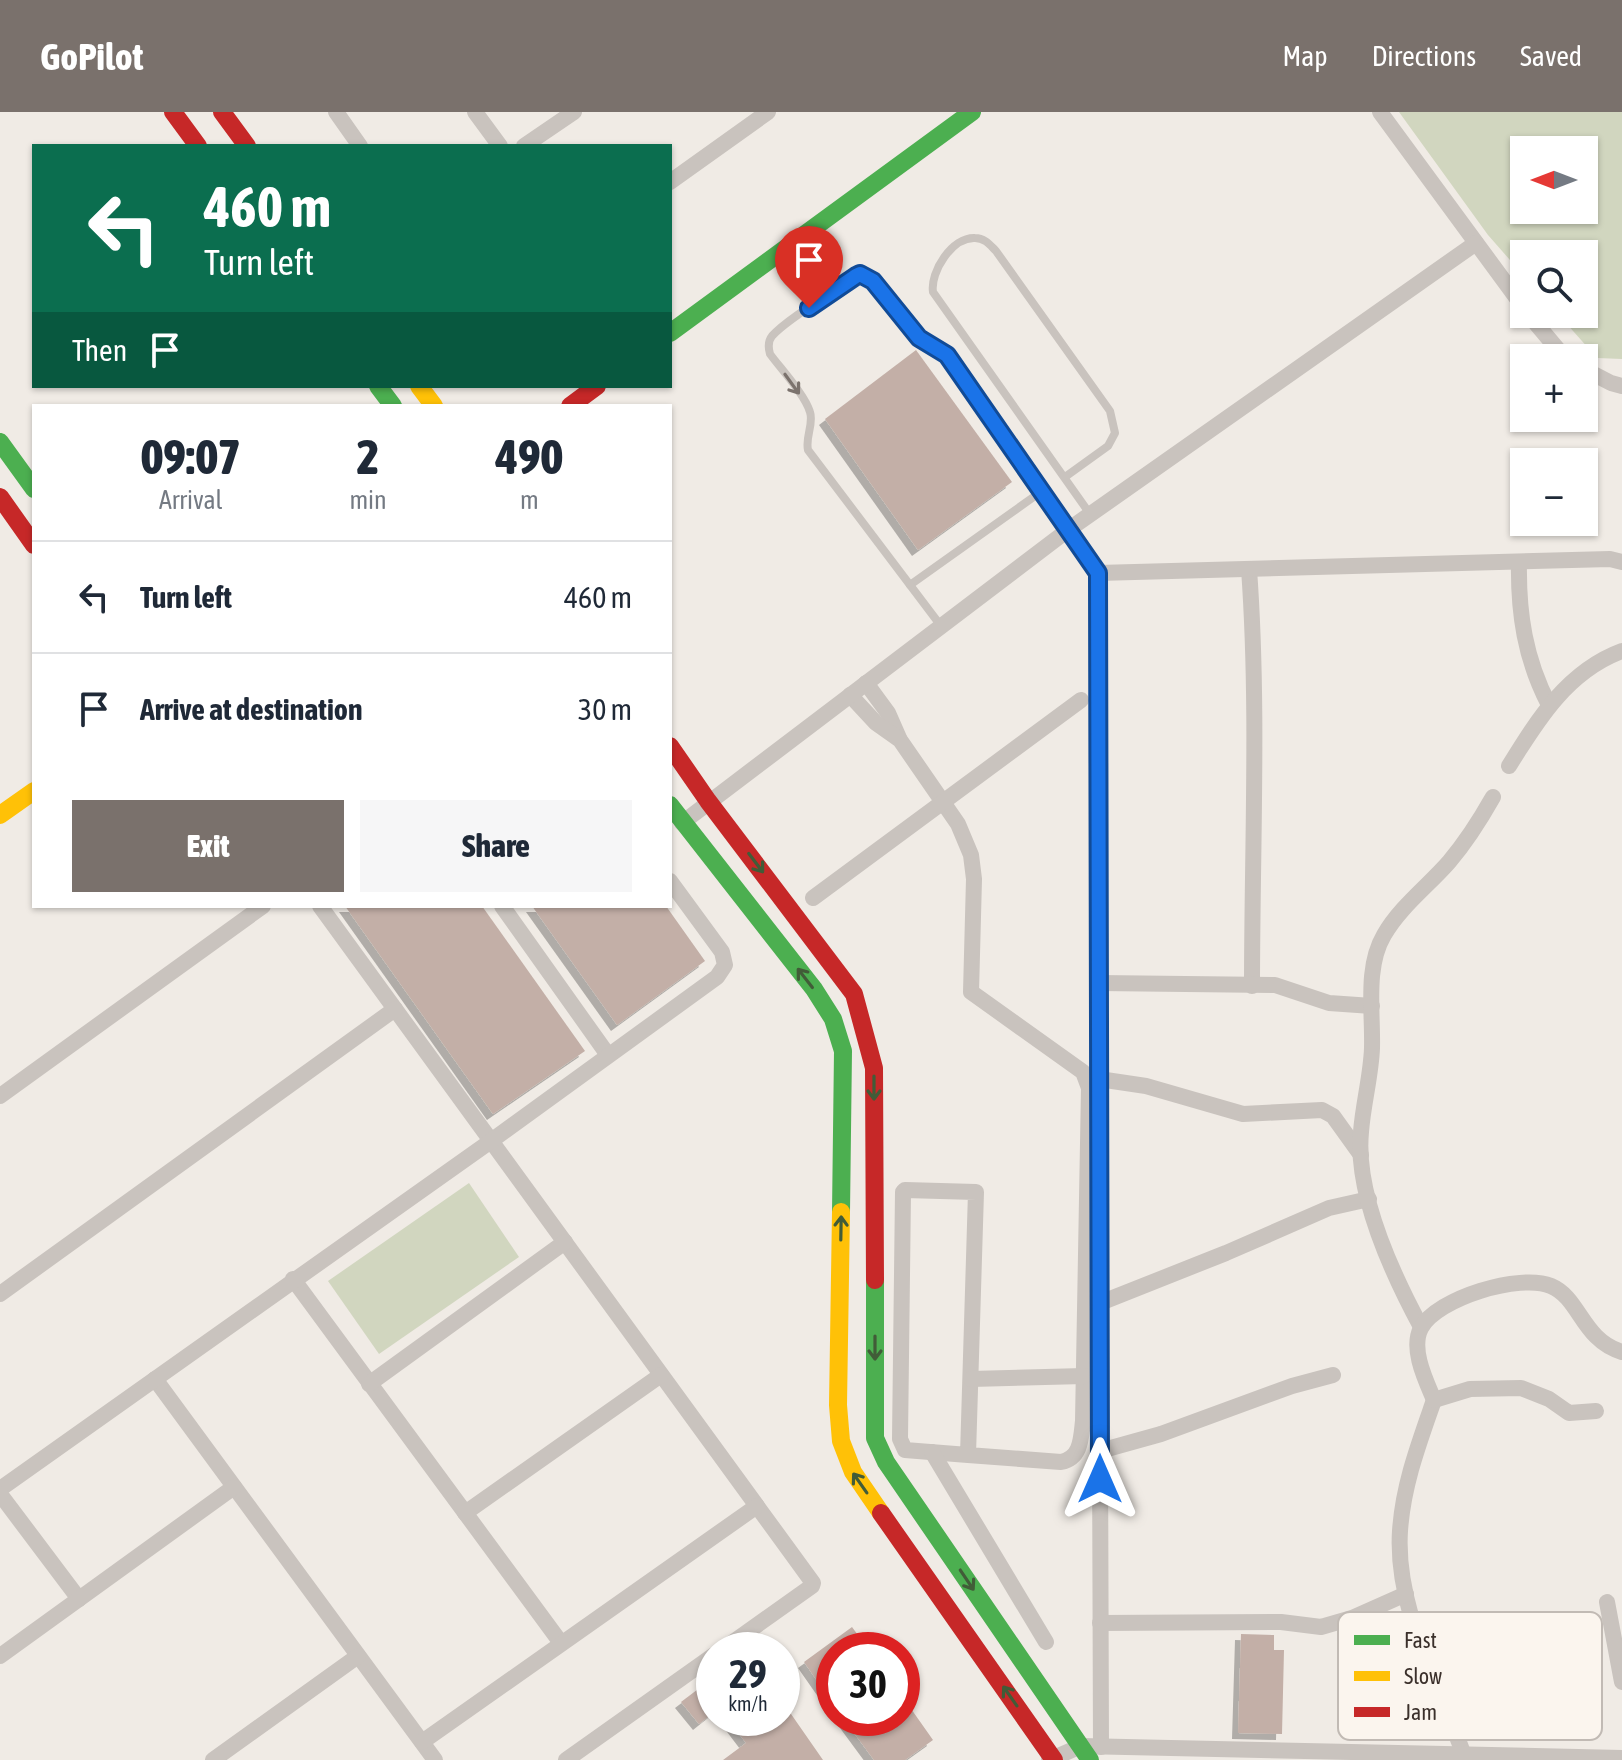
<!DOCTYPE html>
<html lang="en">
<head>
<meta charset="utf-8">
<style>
  :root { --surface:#fff; --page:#f6f6f7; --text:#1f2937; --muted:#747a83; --line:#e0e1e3; --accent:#7a716c }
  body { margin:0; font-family:"Asap Condensed",sans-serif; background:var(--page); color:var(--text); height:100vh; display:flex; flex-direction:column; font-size:30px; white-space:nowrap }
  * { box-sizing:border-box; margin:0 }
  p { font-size:26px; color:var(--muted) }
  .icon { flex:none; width:44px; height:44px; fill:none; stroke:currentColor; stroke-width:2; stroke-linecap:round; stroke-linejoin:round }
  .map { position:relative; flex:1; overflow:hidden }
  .drawer { position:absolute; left:32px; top:292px; width:640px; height:504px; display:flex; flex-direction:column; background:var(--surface); border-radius:0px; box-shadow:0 2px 6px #0004 }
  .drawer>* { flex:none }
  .guide { position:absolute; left:32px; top:32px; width:640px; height:244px; border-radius:0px; box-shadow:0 2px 6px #0004; background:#0b6e4f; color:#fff; overflow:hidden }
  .needle { width:52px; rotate:270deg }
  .buttons { position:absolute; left:1510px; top:24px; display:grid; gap:16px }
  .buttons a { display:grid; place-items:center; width:88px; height:88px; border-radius:0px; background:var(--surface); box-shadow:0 2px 6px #0004; font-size:40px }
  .speed { position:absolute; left:696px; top:1520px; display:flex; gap:16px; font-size:40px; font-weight:700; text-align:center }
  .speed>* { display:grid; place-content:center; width:104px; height:104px; border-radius:50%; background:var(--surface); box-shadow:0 2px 6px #0004; line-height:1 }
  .speed small { font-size:20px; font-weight:400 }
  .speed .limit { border:12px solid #d22; background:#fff; color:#111 }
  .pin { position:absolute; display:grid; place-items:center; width:68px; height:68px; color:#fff; margin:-82px -34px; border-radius:50% 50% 50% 0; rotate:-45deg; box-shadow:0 0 8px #0007 }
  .pin .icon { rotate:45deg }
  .me { position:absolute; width:88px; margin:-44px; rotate:0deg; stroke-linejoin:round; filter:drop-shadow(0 0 6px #0008) }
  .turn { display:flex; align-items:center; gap:28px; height:168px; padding:0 40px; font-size:36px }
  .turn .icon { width:104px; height:104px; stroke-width:2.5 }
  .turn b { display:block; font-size:56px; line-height:68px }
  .then { display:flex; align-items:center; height:76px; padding:0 40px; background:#0003; gap:16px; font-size:30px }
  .eta { display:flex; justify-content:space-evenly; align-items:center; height:136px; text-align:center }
  .eta b { font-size:48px; font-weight:800; line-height:56px }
  .button { display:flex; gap:16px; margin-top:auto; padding:16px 40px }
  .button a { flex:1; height:92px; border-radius:0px; background:var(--accent); color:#fff; font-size:32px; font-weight:800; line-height:92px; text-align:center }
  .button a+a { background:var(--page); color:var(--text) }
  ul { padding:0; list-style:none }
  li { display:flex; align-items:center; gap:24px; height:112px; padding:0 40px; border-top:2px solid var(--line) }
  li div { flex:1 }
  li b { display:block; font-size:30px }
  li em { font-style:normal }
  header { display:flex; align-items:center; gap:48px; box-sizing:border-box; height:112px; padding:0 40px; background:var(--accent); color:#fff }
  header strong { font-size:38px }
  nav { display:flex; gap:44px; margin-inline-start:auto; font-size:28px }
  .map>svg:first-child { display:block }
  .green { fill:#d1d6bf; fill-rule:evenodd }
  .building { fill:#c3afa7; filter:url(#shadow) }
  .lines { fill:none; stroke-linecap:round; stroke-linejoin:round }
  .lane { stroke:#c9c3be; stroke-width:8 }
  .street { stroke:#c9c3be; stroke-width:16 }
  .fast { stroke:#4caf50; stroke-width:18 }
  .slow { stroke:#ffc107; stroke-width:18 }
  .jam { stroke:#c62828; stroke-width:18 }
  .oneway { stroke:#7b726d }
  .oneway2 { stroke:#415c38 }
  .route-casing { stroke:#114b97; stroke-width:20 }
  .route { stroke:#1a73e8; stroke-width:14 }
  .key { fill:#fbf5ee; stroke:#c1bab4; stroke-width:2 }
  .key-label { font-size:22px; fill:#3b302b }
</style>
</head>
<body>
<header>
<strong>GoPilot</strong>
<nav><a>Map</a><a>Directions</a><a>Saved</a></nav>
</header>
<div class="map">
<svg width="1622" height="1648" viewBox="0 0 1622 1648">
  <defs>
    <filter id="shadow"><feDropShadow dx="-6" dy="6" stdDeviation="0" flood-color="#0004"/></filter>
  </defs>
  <rect width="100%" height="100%" fill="#f0ebe5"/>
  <g class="green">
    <path d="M1399,0H1622V247L1597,246L1558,202H1584V142H1524V164L1488,123ZM1524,38H1584V98H1524Z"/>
    <path d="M469,1071L519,1145L379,1242L328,1169Z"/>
  </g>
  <g class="building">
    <path d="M916,238L1012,370L918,438L825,307Z"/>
    <path d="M345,794H482L585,939L493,1002Z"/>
    <path d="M532,794H666L705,849L617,913Z"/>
    <path d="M852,1515L869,1538H834V1593L804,1550Z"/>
    <path d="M1241,1522L1274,1523V1538H1284L1282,1622L1238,1621Z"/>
    <path d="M714,1565V1600L699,1612L681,1590Z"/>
    <path d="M902,1584L933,1628L905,1648H874L843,1606H902Z"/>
    <path d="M782,1589L823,1648H723L746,1631L727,1606H782Z"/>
  </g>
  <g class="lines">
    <g class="lane">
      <path d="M1065,365L1108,334L1115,321L1110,299L996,139C990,133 985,126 975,126C952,125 930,160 933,180L1090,402"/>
      <path d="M910,473L1042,379"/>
      <path d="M941,514L808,338C805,325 814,312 810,300C805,283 781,257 770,242C768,235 768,229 772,224C788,206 835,179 856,164L867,165L900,200L915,223L947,243L1068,417"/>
    </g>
    <g class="street">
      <path d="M336,0L360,34"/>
      <path d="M475,0L500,34"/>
      <path d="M1380,0L1524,196"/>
      <path d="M524,34L574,0"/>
      <path d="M670,70L768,0"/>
      <path d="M1528,202L1565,246"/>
      <path d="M1584,257L1611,271L1622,274"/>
      <path d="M1068,418L1098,461L1099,989"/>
      <path d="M1519,450C1518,501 1525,547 1549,593"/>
      <path d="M1249,457C1259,596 1252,735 1252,874"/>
      <path d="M1098,461L1610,447L1622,450"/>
      <path d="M866,571L888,601L899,626"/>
      <path d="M850,583L876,611L900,628L958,712L971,743L974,767L971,880L1083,960L1089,976L1083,1309C1081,1327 1081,1346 1061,1350L968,1343L976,1080L905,1078L903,1080L900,1327L905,1338L968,1343"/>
      <path d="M1509,654C1538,607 1568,559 1622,539"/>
      <path d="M682,711L1068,418L1476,131"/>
      <path d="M813,786L1081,588"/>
      <path d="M320,794L813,1471L812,1474L722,1538"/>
      <path d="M502,794L608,943"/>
      <path d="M1099,871L1275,873L1329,891L1372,894"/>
      <path d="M1099,967L1146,974L1243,1002L1322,998L1333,1004L1361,1043"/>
      <path d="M0,984L263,794"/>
      <path d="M1099,1024L1101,1635"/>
      <path d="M293,1167L561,1531"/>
      <path d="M0,1182L395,897"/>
      <path d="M1100,1191L1226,1141L1329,1096L1369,1087"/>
      <path d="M1421,1215C1393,1163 1355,1081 1361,1020C1363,992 1371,964 1372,936C1373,900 1365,855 1384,823C1400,795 1428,774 1449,750C1466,730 1480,708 1493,685"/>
      <path d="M155,1267L435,1648"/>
      <path d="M971,1267L1084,1264"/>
      <path d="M369,1272L565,1130"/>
      <path d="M1434,1288C1419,1331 1403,1373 1400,1419C1395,1496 1438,1570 1463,1641"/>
      <path d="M1596,1299L1569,1301L1549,1287L1521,1276L1470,1277L1434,1288C1426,1269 1410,1237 1421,1216C1437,1186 1520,1161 1551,1174C1580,1186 1582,1228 1622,1240"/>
      <path d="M1100,1339L1161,1322L1292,1274L1333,1263"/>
      <path d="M932,1340L1046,1530"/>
      <path d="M0,1377L491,1029L717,865L725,853L722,840L670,769"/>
      <path d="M0,1382L79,1487"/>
      <path d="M465,1401L661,1263"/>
      <path d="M1607,1490L1622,1570"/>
      <path d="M1100,1511L1281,1510L1321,1515L1352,1506L1406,1482"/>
      <path d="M0,1544L234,1375"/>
      <path d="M422,1630L757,1394"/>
      <path d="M213,1648L358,1544"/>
      <path d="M566,1648L714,1543"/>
      <path d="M1049,1648L1081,1634L1622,1646"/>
    </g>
    <g class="fast">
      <path d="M670,221L972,0"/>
      <path d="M378,274L393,294"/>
      <path d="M0,330L34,377"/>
      <path d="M670,693L814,877L833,907L843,939L841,1100"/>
      <path d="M875,1168V1326L886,1350L1090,1648"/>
    </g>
    <g class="slow">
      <path d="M419,274L434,294"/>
      <path d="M0,703L34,679"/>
      <path d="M841,1100L838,1293L841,1329L853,1360L881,1401"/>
    </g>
    <g class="jam">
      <path d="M173,0L198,34"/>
      <path d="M222,0L247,34"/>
      <path d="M570,294L597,274"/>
      <path d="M0,385L34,433"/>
      <path d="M670,634L708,689L854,882L874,956L875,1168"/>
      <path d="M881,1401L1054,1648"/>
    </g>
  </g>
  <defs><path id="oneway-shaft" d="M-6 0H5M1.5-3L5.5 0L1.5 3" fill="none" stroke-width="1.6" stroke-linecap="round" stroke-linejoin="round" transform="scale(2)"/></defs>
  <use class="oneway" href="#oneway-shaft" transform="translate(792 272) rotate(54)"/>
  <g class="oneway2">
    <use href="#oneway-shaft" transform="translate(756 751) rotate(53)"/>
    <use href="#oneway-shaft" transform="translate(805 866) rotate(-128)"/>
    <use href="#oneway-shaft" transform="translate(874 976) rotate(90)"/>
    <use href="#oneway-shaft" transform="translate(841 1116) rotate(-89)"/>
    <use href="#oneway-shaft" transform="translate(875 1236) rotate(90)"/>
    <use href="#oneway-shaft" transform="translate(860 1371) rotate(-125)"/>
    <use href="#oneway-shaft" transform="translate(967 1468) rotate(56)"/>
    <use href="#oneway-shaft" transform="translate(1010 1584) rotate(-125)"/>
  </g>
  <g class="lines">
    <defs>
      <path id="route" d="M809,196L856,164L860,162L873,169L919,226L947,243L1098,461L1100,1367"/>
    </defs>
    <use href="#route" class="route-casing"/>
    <use href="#route" class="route"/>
  </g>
  <rect x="1338" y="1500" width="264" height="128" rx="12" class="key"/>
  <rect x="1354" y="1523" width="36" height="10" fill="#4caf50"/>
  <rect x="1354" y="1559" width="36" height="10" fill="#ffc107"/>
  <rect x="1354" y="1595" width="36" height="10" fill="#c62828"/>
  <g class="key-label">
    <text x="1404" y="1536">Fast</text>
    <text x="1404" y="1572">Slow</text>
    <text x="1404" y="1608">Jam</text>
  </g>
</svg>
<div class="buttons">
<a><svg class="needle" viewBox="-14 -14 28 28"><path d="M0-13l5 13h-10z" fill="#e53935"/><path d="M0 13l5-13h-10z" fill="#747a83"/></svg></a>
<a><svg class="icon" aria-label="search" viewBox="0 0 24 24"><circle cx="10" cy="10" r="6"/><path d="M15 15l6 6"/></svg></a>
<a>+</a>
<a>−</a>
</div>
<div class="speed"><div>29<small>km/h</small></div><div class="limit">30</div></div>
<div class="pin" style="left:809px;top:196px;background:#d93025"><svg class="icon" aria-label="arrive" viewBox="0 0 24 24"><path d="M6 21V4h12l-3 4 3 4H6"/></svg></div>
<svg class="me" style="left:1100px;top:1367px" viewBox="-20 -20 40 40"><path d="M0-17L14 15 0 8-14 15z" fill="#1a73e8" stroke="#fff" stroke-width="4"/></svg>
<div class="guide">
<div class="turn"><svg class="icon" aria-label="left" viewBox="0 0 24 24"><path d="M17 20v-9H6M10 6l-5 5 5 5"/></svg><div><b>460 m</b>Turn left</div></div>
<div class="then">Then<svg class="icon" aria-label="arrive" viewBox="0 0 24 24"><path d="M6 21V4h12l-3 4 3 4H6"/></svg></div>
</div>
<section class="drawer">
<div class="eta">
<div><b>09:07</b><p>Arrival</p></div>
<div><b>2</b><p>min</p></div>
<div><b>490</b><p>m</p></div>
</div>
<ul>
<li><svg class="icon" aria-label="left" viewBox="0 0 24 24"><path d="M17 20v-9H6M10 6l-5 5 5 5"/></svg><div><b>Turn left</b></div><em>460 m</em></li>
<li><svg class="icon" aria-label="arrive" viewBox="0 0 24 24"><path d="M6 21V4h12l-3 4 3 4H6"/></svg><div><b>Arrive at destination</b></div><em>30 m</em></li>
</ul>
<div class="button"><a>Exit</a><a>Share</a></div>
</section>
</div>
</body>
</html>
